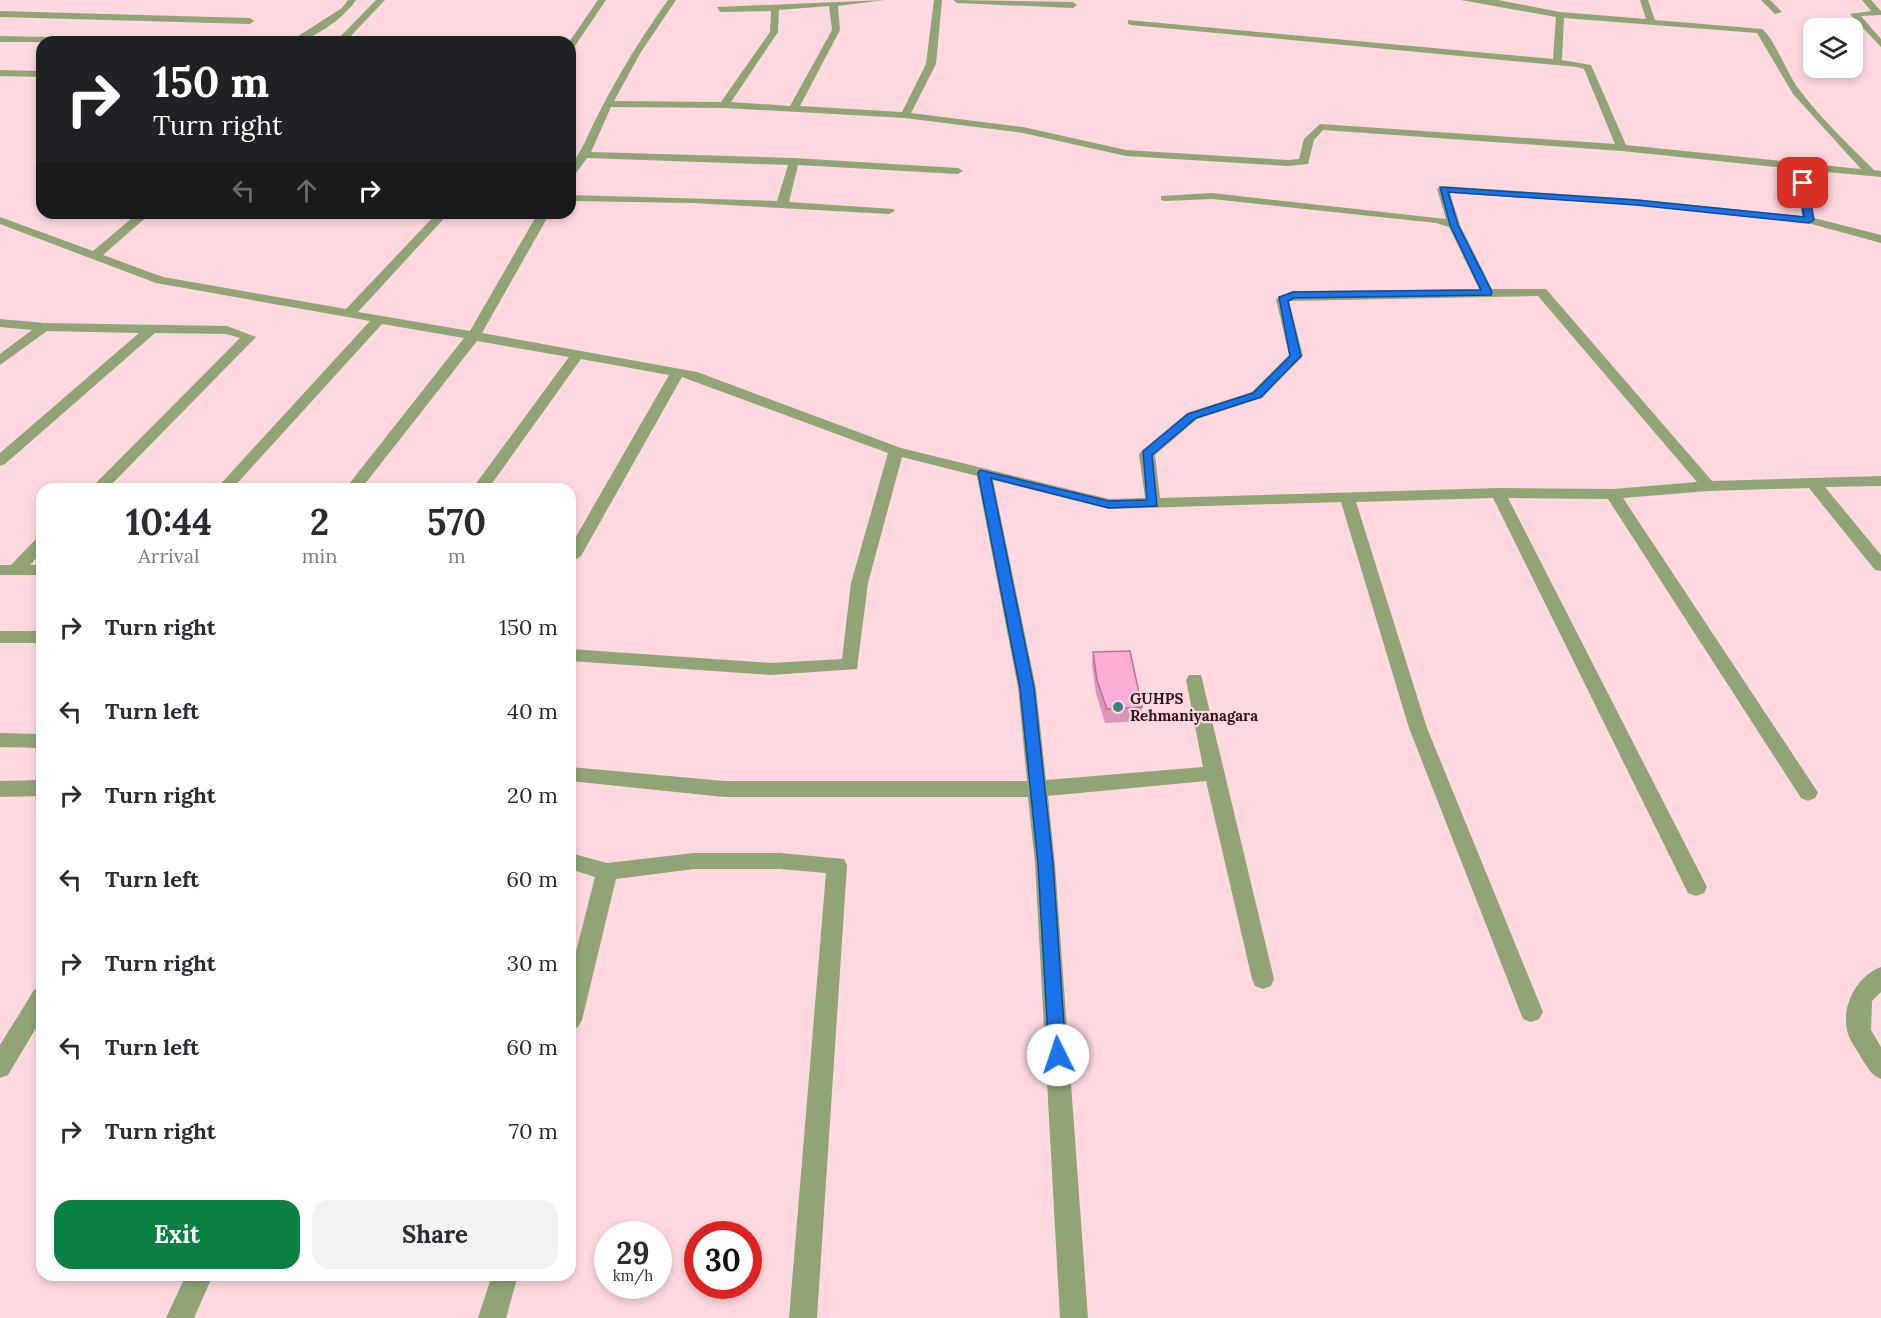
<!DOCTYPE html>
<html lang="en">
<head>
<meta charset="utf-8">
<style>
  :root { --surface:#fff; --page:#f2f2f3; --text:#2b2b33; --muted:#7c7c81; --accent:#0b8043 }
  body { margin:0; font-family:Lora,serif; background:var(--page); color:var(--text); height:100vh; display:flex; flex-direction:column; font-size:22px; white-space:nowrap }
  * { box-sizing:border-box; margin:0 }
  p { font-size:20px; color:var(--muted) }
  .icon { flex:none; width:33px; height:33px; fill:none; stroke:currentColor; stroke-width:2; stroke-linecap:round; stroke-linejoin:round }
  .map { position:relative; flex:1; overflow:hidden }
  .drawer { position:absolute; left:36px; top:483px; width:540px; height:798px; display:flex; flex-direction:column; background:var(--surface); border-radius:18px; box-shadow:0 3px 9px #0003 }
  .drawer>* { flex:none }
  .banner { position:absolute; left:36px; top:36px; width:540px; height:183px; border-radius:18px; box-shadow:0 3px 9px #0003; background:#202124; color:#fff; overflow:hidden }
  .tools { position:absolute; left:1803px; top:18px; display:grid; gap:12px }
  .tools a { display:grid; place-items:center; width:60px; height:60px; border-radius:12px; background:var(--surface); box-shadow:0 3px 9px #0003; font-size:30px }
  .speed { position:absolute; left:594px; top:1221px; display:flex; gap:12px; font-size:30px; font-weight:700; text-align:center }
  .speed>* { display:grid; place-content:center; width:78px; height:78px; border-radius:50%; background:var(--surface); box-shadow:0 3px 9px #0003; line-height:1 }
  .speed small { font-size:15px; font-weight:400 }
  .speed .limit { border:9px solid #d22; background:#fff; color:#111 }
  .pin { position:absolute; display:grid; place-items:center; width:51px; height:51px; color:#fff; margin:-26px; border-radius:12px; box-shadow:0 3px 9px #0006 }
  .me { position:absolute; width:66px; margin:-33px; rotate:356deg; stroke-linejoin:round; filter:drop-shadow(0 0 4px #0008) }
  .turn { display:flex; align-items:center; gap:21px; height:126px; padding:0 18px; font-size:27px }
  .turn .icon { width:78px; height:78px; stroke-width:2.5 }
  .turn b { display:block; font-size:42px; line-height:51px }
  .lanes { display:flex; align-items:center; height:57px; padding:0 18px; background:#0003; justify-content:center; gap:30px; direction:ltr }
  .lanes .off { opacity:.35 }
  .eta { display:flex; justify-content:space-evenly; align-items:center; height:102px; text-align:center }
  .eta b { font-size:36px; font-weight:700; line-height:42px }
  .cta { display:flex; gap:12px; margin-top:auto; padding:12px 18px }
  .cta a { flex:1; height:69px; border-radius:18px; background:var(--accent); color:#fff; font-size:24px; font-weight:700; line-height:69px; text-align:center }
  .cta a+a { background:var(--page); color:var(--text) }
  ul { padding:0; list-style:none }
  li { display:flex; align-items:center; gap:18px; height:84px; padding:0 18px }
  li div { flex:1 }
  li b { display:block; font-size:22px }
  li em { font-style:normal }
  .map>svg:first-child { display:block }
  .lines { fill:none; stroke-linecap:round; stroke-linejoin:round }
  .minor { fill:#90a475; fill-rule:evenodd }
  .wall { fill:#da95b9 }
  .building { fill:#feadd7; stroke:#b27996; stroke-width:1.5 }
  .route { fill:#1a73e8; stroke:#114b97; stroke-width:1.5 }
  .poi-dot { fill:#3e847e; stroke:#ffd9df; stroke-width:2 }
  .labels { text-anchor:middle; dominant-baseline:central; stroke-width:4.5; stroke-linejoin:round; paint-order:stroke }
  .poi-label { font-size:15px; font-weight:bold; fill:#33121a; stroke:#ffd9df; text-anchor:start }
</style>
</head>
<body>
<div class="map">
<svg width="1881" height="1318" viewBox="0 0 1881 1318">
  <rect width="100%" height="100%" fill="#ffd9df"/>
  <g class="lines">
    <g class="minor">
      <path d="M348,0H356C344,18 312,42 289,42L342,8Z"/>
      <path d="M376,0H385L345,42H335Z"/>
      <path d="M598,0H606L573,49L570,50L569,42Z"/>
      <path d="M668,0H676L641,52L614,101L721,102L770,32L771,11L720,12L717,7L885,0L838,6L840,30L800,106L902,112L926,64L934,0H942L936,64L911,113L1023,127L1126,150L1288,160L1299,159L1304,139L1320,124L1615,144L1584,69L1577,67L1131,25L1128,24V20L1553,59L1556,17L1461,0H1498L1560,12L1646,19L1640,0H1648L1655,20L1762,29C1774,38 1787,73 1798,88C1820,118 1848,144 1874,170L1881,171V177L1805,170L1814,218L1881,235V243L1808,223L1636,205L1450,193L1460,225L1492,289H1546L1712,481L1881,476V486L1825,487L1881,555V571L1875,570L1809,488L1708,491L1623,498L1815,788L1818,793L1815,798L1808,801L1801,798L1608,499L1508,498L1707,887L1704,893L1696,896L1688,893L1493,498L1356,502L1427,728L1543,1012L1539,1019L1531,1022L1523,1019L1409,728L1341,502L1109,509L993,480L1036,688L1046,780L1203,767L1186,680L1189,675H1201L1274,979L1271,986L1263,989L1255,986L1252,979L1206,781L1048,796L1055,864L1088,1318H1060L1035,864L1028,797H724L570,781V767L724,781H1027L1018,688L977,476L902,457L868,583L857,669L771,675L570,661V649L771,663L842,659L851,583L888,453L682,377L581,556L573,561L570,560V547L669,375L581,359L488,489H472L569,357L477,341L361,489H345L464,338L382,324L232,489H216L370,321L156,283L0,224V217L93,251L138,213H151L103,255L163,277L346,309L437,213H449L358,312L470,331L538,213H550L482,333L697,372L901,448L1109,499L1145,498L1139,454L1142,451L1187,413L1252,392L1289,355L1276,299L1293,291L1479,289L1449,227L1436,223L1212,199L1165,201L1161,200V196L1212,193L1446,219L1437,189L1443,186L1636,199L1802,216L1794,169L1622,151L1323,130L1314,140L1308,164L1288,166L1126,156L1023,133L905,118L724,108L611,107L591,152L794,158L958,168L963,171L958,174L798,165L789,202L893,209L895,211L889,214L692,203L570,201V195L777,201L788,165L587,158L574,176L570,177C570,164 578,156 584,144C607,93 635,46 668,0ZM829,6L832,30L790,106L731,102L778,32L779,10ZM1564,18L1757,33L1793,94L1861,169L1626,145L1591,65L1562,60ZM1538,296L1697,482L1613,489L1498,488L1160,498L1155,455L1197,419L1262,398L1303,356L1289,301Z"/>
      <path d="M953,0L1073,2L1077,5L1073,8L957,3Z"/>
      <path d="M1761,0H1770L1782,12L1775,14Z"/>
      <path d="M1862,0H1871L1881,11V15L1861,16L1881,39V47L1850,14L1871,11Z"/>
      <path d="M0,11L250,18L254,21L250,24L0,17Z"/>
      <path d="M0,36L154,39L159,42H0Z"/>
      <path d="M0,70L42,71V77L0,76Z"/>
      <path d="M0,319L44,323L227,326L256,337L107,489H90L240,338L226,334L155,333L5,464L0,466V453L139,333L47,331L0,365V354L32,330L0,327Z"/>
      <path d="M42,538V552L30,565H42V575H0V565H11L36,539Z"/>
      <rect x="0" y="631" width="42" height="12"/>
      <path d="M0,733L42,734V748L0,747Z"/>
      <path d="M42,780V796L0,797V781Z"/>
      <path d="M570,853L607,863L694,853H780L844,859L847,865L817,1318H789L826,873L780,869H694L616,879L582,1020L578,1027L570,1030V975L595,877L570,869Z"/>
      <path d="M1881,967V992L1872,1001L1871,1030L1881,1047V1079C1871,1075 1868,1068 1862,1059C1858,1051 1851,1043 1848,1034C1840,1008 1856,976 1881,967Z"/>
      <path d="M42,987V1018L8,1075L0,1078V1045L34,990Z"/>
      <path d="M186,1275H213L194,1318H166Z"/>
      <path d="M492,1275H518L506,1318H478Z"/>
    </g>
  </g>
  <path class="wall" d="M1093,652L1142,707L1140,721L1105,723L1096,693L1092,665Z"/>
  <path class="building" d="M1130,651L1142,707L1107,709L1097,680L1093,652Z"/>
  <path class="route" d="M1803,181L1807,183L1814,220L1809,223L1636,205L1448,192L1458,225L1492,292L1491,295L1294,298L1288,301L1301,356L1261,397L1196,418L1152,455L1157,506L1109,508L991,478L1034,688L1053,864L1066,1055L1064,1061L1058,1064L1051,1061L1049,1055L1038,864L1020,688L978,473L980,470L1109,501L1147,500L1143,451L1188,414L1253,393L1290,356L1279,297L1293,292L1481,290L1450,225L1440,187L1636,200L1804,217L1798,183Z"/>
  <circle class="poi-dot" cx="1118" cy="707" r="6"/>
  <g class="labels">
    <g class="poi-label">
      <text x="1130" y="698">GUHPS<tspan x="1130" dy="17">Rehmaniyanagara</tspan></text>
    </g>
  </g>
</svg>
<div class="tools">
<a><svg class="icon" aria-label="layers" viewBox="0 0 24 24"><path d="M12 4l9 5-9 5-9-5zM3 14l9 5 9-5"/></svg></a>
</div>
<div class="speed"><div>29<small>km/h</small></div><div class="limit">30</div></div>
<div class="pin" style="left:1803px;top:183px;background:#d93025"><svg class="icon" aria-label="arrive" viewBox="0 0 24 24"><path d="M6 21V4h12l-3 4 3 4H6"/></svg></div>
<svg class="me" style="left:1058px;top:1055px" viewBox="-20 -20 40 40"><circle r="19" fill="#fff"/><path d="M0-13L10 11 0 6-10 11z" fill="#1a73e8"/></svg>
<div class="banner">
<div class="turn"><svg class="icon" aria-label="right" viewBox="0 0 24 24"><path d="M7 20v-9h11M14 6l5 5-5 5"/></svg><div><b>150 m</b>Turn right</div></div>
<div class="lanes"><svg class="icon off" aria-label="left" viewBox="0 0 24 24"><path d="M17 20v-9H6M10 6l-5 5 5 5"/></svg><svg class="icon off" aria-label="ahead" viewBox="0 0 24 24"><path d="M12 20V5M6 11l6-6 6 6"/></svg><svg class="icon" aria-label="right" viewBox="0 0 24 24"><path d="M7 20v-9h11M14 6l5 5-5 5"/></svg></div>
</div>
<section class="drawer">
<div class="eta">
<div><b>10:44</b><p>Arrival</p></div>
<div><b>2</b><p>min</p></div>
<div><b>570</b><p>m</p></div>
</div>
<ul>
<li><svg class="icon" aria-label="right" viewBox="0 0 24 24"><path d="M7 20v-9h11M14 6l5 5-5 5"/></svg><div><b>Turn right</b></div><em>150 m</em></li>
<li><svg class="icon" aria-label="left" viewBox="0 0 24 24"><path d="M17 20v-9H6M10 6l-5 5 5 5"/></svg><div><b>Turn left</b></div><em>40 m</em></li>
<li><svg class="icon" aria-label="right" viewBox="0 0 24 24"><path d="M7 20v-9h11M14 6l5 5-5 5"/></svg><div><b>Turn right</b></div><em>20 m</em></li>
<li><svg class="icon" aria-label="left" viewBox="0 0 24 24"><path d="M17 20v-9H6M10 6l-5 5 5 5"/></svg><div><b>Turn left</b></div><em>60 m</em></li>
<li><svg class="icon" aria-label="right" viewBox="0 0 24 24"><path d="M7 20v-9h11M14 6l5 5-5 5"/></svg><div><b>Turn right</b></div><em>30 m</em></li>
<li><svg class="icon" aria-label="left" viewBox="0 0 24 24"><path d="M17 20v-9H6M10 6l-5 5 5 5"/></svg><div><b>Turn left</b></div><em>60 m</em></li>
<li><svg class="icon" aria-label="right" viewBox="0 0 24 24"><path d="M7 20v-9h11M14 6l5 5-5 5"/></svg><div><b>Turn right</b></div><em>70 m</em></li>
</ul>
<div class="cta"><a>Exit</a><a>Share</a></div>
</section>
</div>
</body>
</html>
